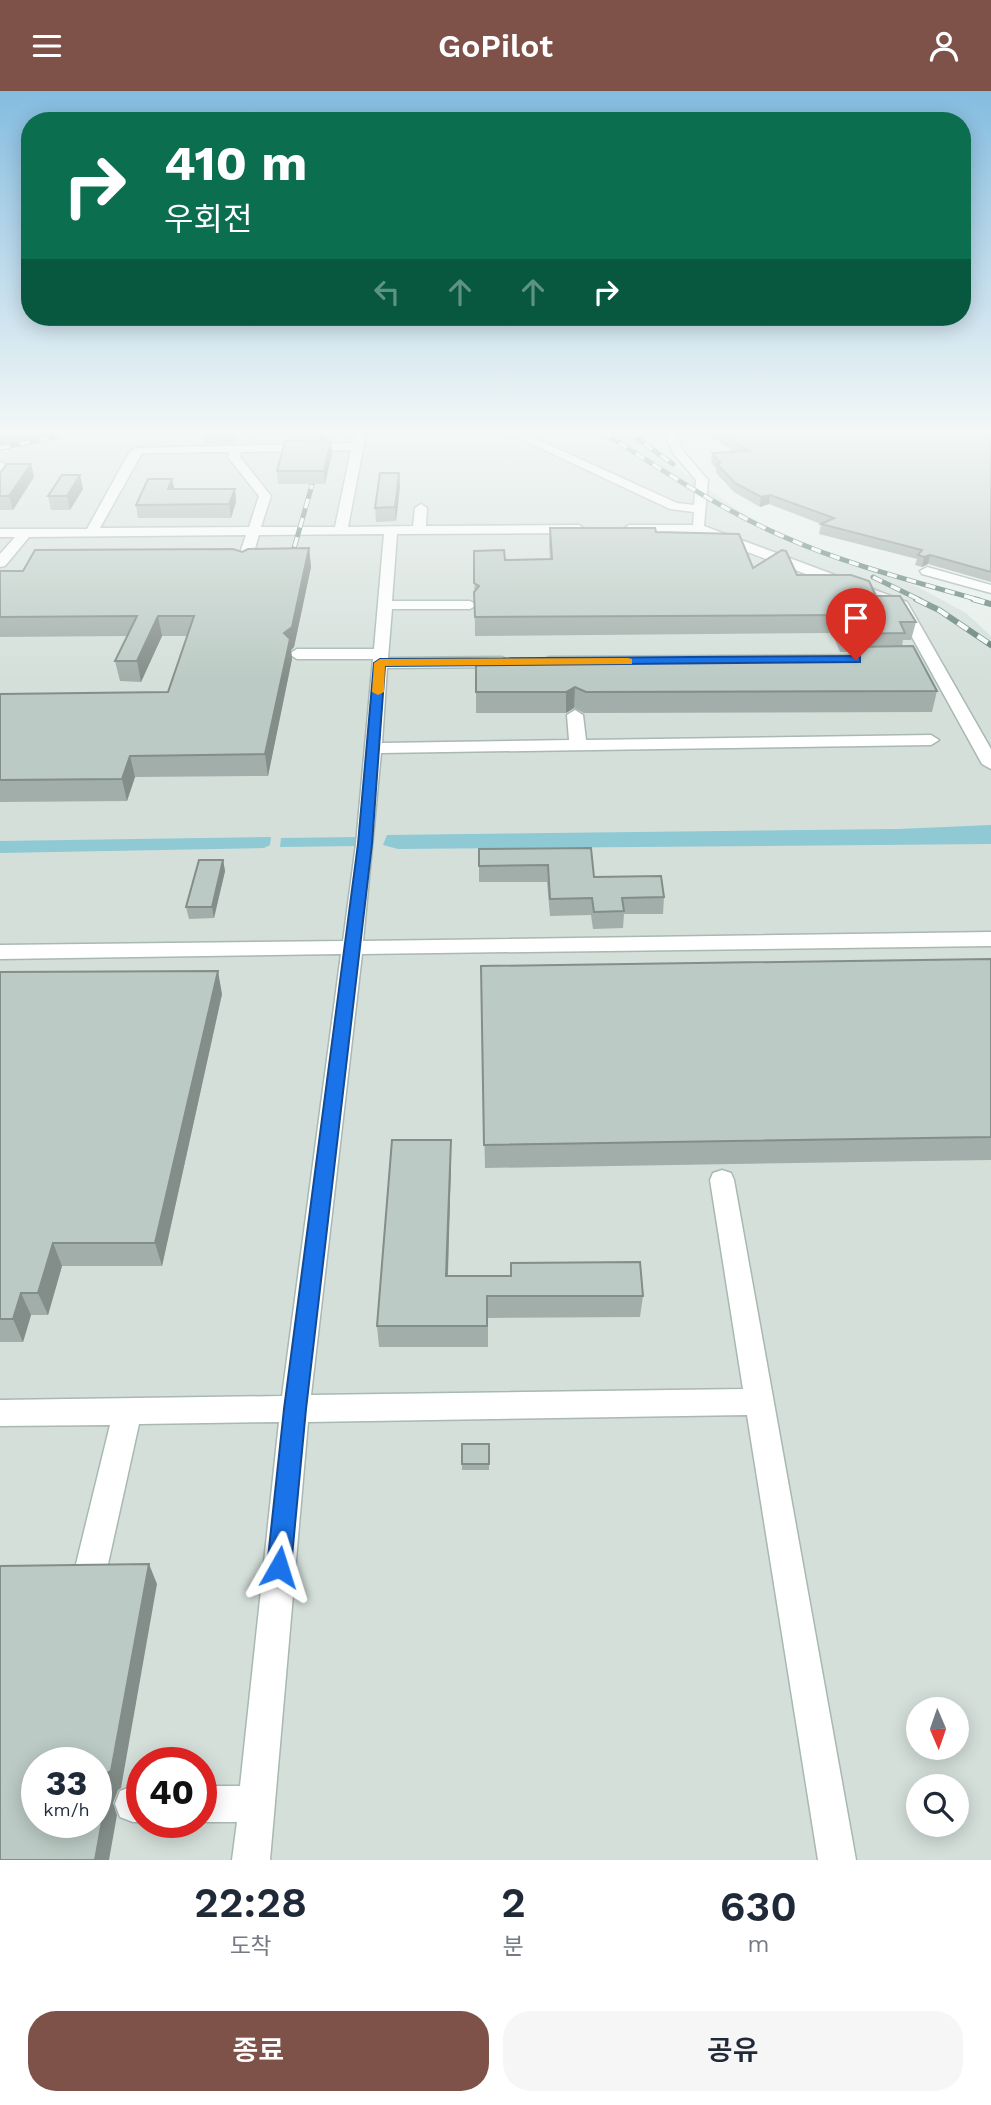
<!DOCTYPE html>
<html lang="ko">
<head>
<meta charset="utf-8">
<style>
  :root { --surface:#fff; --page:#f6f6f7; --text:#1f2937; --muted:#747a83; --accent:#7f5249 }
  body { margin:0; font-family:"Work Sans","Noto Sans KR",sans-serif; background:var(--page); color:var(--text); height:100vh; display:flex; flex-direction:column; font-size:26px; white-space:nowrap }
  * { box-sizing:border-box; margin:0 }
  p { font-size:23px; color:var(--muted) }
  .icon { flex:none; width:38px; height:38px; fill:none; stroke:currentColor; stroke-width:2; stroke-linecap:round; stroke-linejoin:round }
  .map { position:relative; height:1769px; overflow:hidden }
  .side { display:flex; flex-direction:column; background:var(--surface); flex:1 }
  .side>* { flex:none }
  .top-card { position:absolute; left:21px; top:21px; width:950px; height:214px; border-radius:28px; box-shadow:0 4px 18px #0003; background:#0b6e4f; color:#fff; overflow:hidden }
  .needle { width:46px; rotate:178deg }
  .buttons { position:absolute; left:906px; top:1606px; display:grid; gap:14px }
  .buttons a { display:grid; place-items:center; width:63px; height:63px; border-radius:50%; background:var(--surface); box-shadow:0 4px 18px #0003; font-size:35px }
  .speed { position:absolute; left:21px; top:1656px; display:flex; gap:14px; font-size:35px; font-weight:700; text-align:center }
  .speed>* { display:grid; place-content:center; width:91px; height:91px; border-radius:50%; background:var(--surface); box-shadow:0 4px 18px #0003; line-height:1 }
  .speed small { font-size:18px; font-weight:400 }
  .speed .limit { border:10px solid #d22; background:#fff; color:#111 }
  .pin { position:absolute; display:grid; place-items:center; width:60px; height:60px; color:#fff; margin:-72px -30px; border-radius:50% 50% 50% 0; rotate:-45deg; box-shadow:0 0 7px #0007 }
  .pin .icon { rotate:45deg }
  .me { position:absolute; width:77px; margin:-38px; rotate:6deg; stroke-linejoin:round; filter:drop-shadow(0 0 5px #0008) }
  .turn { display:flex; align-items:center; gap:24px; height:147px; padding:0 28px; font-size:32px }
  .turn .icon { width:91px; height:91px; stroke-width:2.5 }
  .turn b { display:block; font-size:49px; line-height:60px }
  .lanes { display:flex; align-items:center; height:66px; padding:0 28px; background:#0003; justify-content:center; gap:35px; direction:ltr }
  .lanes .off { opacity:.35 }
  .eta { display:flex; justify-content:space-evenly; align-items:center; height:119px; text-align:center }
  .eta b { font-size:42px; font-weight:600; line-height:49px }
  .button { display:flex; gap:14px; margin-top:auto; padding:14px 28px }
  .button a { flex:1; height:80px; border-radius:28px; background:var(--accent); color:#fff; font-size:28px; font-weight:600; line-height:80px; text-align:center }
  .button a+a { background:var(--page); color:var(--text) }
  header { display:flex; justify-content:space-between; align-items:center; height:91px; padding:0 28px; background:var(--accent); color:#fff; font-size:32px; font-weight:600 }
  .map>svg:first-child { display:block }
  .built { fill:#d4dfda; fill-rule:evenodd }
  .water { fill:#8ec9d4 }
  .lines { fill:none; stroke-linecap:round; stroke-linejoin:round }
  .minor-casing { stroke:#a8b8b2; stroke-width:3 }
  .minor { fill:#fff; fill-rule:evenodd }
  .rail-far1-casing { stroke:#5f7d75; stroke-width:5 }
  .rail-casing { stroke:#5f7d75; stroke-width:6 }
  .rail-far1 { stroke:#f7fbf9; stroke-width:3.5; stroke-dasharray:10; stroke-linecap:butt }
  .rail { stroke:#f7fbf9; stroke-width:4.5; stroke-dasharray:12; stroke-linecap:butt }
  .wall { fill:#a1aea9 }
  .shaded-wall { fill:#838d89 }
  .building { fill:#bbcac4; stroke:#838d89; stroke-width:2; fill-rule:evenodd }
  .route { fill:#1a73e8; stroke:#114b97; stroke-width:2 }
  .slow { fill:#f59e0b }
</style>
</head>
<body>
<header><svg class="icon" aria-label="menu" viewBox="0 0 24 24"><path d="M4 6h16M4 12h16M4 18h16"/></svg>GoPilot<svg class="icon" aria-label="person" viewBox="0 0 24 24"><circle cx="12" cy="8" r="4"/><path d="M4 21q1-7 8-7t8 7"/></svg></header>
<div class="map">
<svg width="991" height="1769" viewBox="0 0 991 1769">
  <rect width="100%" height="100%" fill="#e6efeb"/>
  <path class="built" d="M0,341H624L778,446L918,496L966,522L991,545V1769H0ZM919,1619H957V1657H919ZM37,1671H96V1731H37ZM142,1671H201V1731H142ZM919,1696H957V1734H919Z"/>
  <g class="water">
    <path d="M991,734V753L398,758L383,754L387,744L898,738Z"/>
    <path d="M271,746L270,754L264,757L0,762V750Z"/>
    <path d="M358,746L357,755L280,756L281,747Z"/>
  </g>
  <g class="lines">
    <defs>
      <g id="minor">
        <path d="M355,341L366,342L348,436L413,435L415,417L421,413L427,417L426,435L579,434L585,438L579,442L397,443L392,510H470L477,514L470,518H392L388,567L502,566L510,571L502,576L387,577L382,652L569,649L567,624L575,619L583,624L586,649L931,644L939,649L931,654L381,662L363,850L991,841V855L362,863L311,1304L743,1298L710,1089L713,1082L722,1079L731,1082L734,1089L856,1769H818L747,1324L308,1331L270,1769H232L237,1731H200L201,1695H240L279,1331L139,1333L108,1473L103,1484L92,1489L81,1484L76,1473L110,1334L0,1335V1309L282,1305L341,863L0,868V854L343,850L356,753L373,568H297L289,563L297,558H374L384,443L259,444L250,474L243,478L236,474L246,444L29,446L5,475L0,476V463L15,446H0V438H87L129,362L136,357L352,352ZM351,359L335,436H261L271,405L240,366L241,361ZM229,361L228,366L259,405L249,436L100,437L142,362Z"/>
        <path d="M506,341H521L677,412L694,414L696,389L673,362L664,341H675L684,361L708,389L704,435L907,511L991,658V678L982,673L896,517L697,442L624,441L623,438L629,434H693L694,421L670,418Z"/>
        <path d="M0,371L4,373L10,383L0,392Z"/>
        <path d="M927,476L991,494V502L922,483L920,480Z"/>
        <path d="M877,564L882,566L885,569L882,572L548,576L540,571L548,566Z"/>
        <path d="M133,1695H142V1731H133L120,1726L115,1713L120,1700Z"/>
      </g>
    </defs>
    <use href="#minor" class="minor-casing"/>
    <use href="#minor" class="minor"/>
    <defs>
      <g id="rail-far1">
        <path d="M602,341C661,378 718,417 782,445C845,473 913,490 979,509"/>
        <path d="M628,341L673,373"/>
        <path d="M0,357L77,341"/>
        <path d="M320,359L323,341"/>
        <path d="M289,475L312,394"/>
        <path d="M873,486L920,509"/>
      </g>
      <g id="rail">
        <path d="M916,508L939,519L991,554"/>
        <path d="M973,508L991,513"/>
      </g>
    </defs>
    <use href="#rail-far1" class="rail-far1-casing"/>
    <use href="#rail" class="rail-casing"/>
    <use href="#rail-far1" class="rail-far1"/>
    <use href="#rail" class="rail"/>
  </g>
  <g class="wall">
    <path d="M237,341L233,352L205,353L204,344Z"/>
    <path d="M703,341H991V491L928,473L922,476L915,474L917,468L819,443L821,433L769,413L760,416L734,401L716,382V378L711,371L712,362L735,361Z"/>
    <path d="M332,362L325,393H278L277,380Z"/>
    <path d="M0,382L34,386L13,419H0Z"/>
    <path d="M399,382L400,396L396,430L376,431L375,417Z"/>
    <path d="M172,388L174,398H235L236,411L231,427H138L136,414Z"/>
    <path d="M83,398L70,419H51L48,405Z"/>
    <path d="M550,437L656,441L753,477L797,484L876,505L916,531L911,549H903L902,555L937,600L932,621L584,622L574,617L566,622H476V571L847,569L849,561H840L832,542L475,545L474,460L505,469L550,468L549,454Z"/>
    <path d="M309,457L311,476L294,556L291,559L292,568L268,685L135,686L127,710L0,711V603L168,601L187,545H162L141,591L120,590L115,570L127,545L0,546V480H23L242,461Z"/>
    <path d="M591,757L594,786L664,806L663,823H624L623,837L593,838L591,824L550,825L547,791H479V758Z"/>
    <path d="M223,769L225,780L214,827L189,828L186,816Z"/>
    <path d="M991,868V1069L485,1077L481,875Z"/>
    <path d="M0,881L222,903L162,1175H62L48,1224H31L23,1251H0Z"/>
    <path d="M451,1049V1071L448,1185L643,1205L640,1226L488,1227V1256H379L377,1235Z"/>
    <rect x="462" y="1353" width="27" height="26"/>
  </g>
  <g class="shaded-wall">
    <path d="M27,341H66L0,354V347Z"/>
    <path d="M233,341H237L233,352L232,343Z"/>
    <path d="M331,349L332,362L325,393L324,380Z"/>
    <path d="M31,373L34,386L13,419L9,405Z"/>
    <path d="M399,382L400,396L396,430L395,416Z"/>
    <path d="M80,384L83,398L70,419L67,405Z"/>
    <path d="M172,388L175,401L168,398Z"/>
    <path d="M235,398L236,411L231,427L229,413Z"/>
    <path d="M770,404L769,413L760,416L761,406Z"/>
    <path d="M309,457L311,476L294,556L291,559L292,568L268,685L265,663L284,542Z"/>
    <path d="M930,464L928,473L922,476L924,466Z"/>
    <path d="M158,525L162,545L141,591L137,570Z"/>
    <path d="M575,596L574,617L566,622V601Z"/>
    <path d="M130,665L135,686L127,710L122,688Z"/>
    <path d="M223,769L225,780L214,827L212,816Z"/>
    <path d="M218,880L222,903L162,1175L155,1152Z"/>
    <path d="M451,1049V1071L447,1207L446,1185Z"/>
    <path d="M53,1152L62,1175L48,1224L38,1202Z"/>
    <path d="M21,1202L31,1224L23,1251L13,1228Z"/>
    <path d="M149,1473L157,1493L121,1697L118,1699L113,1712L117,1724L109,1769H95L102,1695Z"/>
  </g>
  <g class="building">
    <path d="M0,341H27L0,347Z"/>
    <path d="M205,341H233L232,343L204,344Z"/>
    <path d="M719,341H991V481L930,464L924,466L918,464L922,459L821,433L834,427L770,404L761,406L735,392L717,373L720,372L712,362L749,360Z"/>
    <path d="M331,349L324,380H277L285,350Z"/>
    <path d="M7,373H31L9,405H0V382Z"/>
    <path d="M380,382H399L395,416L375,417Z"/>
    <path d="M62,384H80L67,405H48Z"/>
    <path d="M148,388H172L168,398H235L229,413L136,414Z"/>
    <path d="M550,437H655L656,441L739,443L753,477L782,459L786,460L797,484H851L869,490L876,505H900L916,531H900L905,542L843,543L835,524L475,526L474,501L479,495L474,492V460L504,459L505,469L552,468Z"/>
    <path d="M309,457L292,536L284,542L290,548L265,663L130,665L122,688L0,689V603L168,601L194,525H158L137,570H115L137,525L0,526V480H23L35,459L233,458L242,461L248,458Z"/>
    <path d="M913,555L937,600L586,601L575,596L566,601H476V571L856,569L850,556Z"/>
    <path d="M591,757L594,786L661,785L664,806L622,807L624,820L594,821L592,807L550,808L548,774L479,775V758Z"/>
    <path d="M199,769H223L212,816H186Z"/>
    <path d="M991,868V1046L484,1054L481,875Z"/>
    <path d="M218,880L155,1152H53L38,1202H21L13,1228H0V881Z"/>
    <path d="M392,1049H451L446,1185H511V1172L640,1171L643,1205H487V1235H377Z"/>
    <rect x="462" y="1353" width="27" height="20"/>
    <path d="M149,1473L111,1680L107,1682L102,1695L106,1708L95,1769H0V1475ZM37,1671H96V1731H37Z"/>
  </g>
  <linearGradient id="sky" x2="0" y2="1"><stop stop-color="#84bce0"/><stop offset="0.58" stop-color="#f4f8f6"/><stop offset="1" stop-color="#f4f8f6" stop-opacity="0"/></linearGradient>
  <rect width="991" height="589" fill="url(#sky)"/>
  <path class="route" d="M856,565L860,566V571L385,575L372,753L306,1318L291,1476L288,1484L279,1488L271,1484L267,1476L284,1318L358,753L374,572L380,568Z"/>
  <path class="slow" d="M628,567L632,568V573L385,575L384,601L378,604L372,601L374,572L380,568Z"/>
</svg>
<div class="buttons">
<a><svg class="needle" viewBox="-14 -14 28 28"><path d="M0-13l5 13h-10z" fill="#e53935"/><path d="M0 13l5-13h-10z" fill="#747a83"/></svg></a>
<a><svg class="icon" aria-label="search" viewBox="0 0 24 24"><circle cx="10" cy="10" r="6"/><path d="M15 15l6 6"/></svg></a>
</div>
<div class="speed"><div>33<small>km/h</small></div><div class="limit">40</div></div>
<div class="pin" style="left:856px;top:569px;background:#d93025"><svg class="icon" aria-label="arrive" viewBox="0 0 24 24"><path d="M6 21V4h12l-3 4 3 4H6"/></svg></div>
<svg class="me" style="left:279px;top:1476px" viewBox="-20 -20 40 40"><path d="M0-17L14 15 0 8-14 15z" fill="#1a73e8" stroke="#fff" stroke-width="4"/></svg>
<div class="top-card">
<div class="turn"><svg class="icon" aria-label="right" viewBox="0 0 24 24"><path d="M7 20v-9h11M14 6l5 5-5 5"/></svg><div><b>410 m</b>우회전</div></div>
<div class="lanes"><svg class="icon off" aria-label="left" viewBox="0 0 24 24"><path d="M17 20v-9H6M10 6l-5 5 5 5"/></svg><svg class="icon off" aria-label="ahead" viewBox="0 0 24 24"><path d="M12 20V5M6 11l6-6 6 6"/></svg><svg class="icon off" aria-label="ahead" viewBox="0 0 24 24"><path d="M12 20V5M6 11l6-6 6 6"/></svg><svg class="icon" aria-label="right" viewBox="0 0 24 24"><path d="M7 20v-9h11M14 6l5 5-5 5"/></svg></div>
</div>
</div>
<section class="side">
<div class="eta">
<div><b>22:28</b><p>도착</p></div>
<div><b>2</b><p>분</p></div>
<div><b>630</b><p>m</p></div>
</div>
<div class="button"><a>종료</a><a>공유</a></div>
</section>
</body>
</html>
